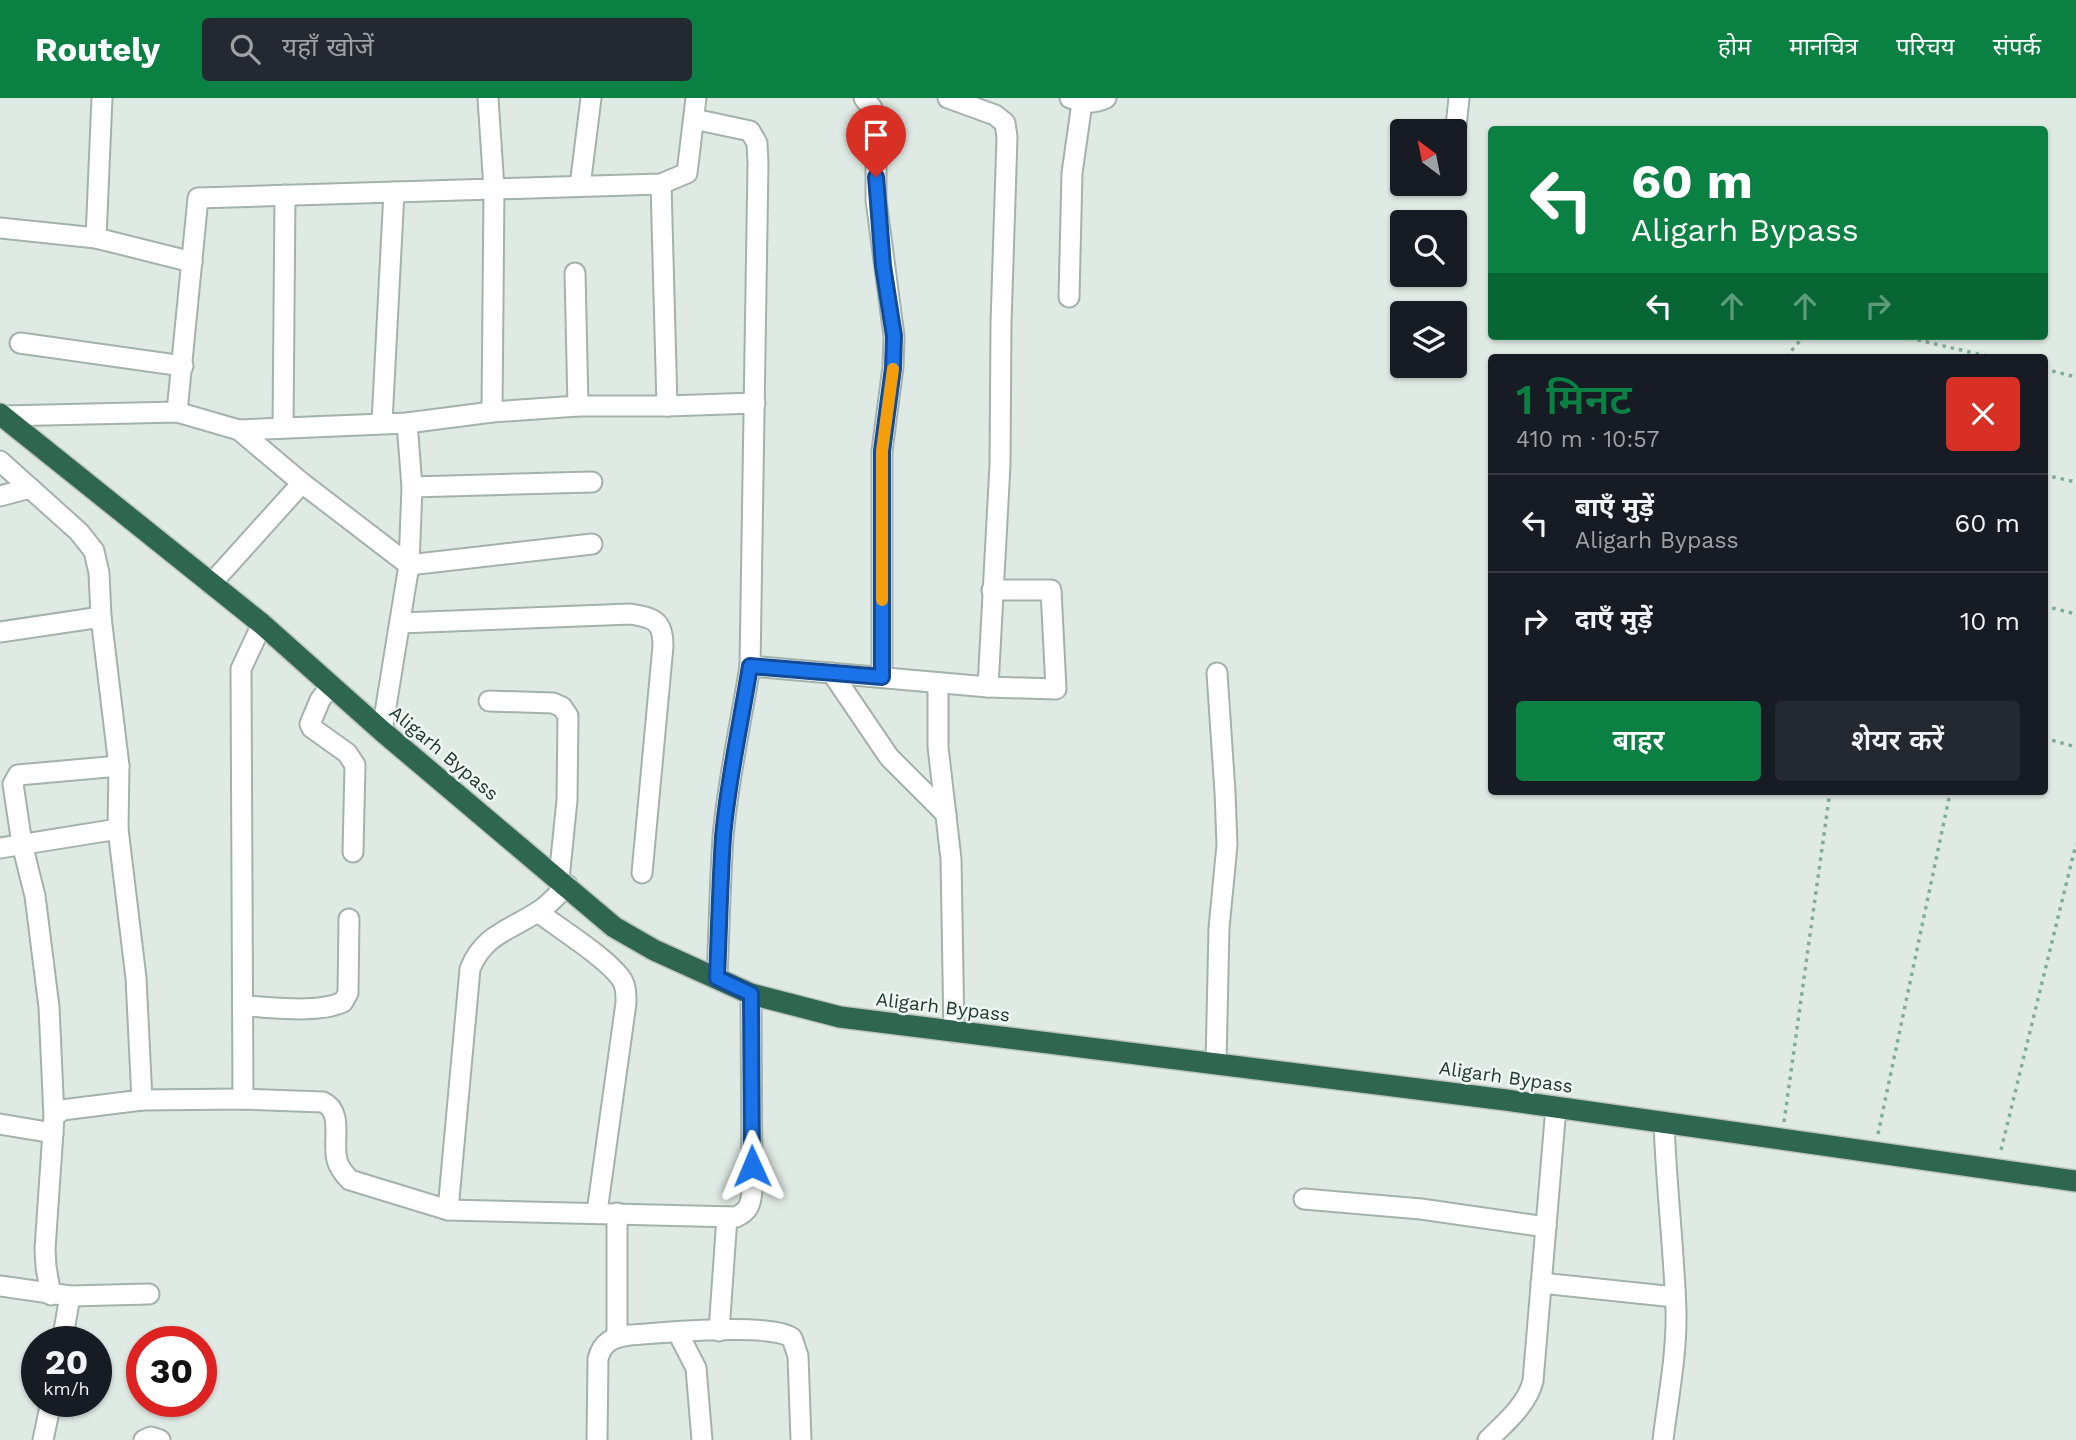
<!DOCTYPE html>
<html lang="hi">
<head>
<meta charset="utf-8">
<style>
  :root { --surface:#171b24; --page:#242831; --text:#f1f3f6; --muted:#9ea1a6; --line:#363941; --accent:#0b8043 }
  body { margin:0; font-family:"Work Sans","Noto Sans Devanagari",sans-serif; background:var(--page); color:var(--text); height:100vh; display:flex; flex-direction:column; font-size:26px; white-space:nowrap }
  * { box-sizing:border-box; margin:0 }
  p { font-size:23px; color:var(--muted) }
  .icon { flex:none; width:38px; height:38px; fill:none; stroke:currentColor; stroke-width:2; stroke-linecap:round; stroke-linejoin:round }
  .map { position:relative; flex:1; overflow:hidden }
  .sheet { position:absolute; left:1488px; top:256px; width:560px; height:441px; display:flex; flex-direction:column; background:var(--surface); border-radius:7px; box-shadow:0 2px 5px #0004 }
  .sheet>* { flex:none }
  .hud { position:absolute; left:1488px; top:28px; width:560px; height:214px; border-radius:7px; box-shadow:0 2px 5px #0004; background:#0b8043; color:#fff; overflow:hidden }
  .needle { width:46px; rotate:328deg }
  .controls { position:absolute; left:1390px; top:21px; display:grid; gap:14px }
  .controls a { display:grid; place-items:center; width:77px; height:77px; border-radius:7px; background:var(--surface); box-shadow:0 2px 5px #0004; font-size:35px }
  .speed { position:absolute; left:21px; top:1228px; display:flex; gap:14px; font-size:35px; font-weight:700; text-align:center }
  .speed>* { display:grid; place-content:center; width:91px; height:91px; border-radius:50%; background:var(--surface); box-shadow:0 2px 5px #0004; line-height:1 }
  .speed small { font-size:18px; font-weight:400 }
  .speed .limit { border:10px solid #d22; background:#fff; color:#111 }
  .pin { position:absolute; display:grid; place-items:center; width:60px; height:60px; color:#fff; margin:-72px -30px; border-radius:50% 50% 50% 0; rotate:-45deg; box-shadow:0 0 7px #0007 }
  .pin .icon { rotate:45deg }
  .me { position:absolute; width:77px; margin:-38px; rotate:359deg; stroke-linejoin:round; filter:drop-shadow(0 0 5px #0008) }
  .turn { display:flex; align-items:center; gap:24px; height:147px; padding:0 28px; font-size:32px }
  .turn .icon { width:91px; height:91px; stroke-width:2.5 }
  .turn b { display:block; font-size:49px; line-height:60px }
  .lanes { display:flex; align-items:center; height:66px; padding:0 28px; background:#0003; justify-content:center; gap:35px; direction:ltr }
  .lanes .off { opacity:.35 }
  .round { display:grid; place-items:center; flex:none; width:74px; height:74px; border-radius:7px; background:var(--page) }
  .head { display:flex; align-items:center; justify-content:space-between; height:119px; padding:0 28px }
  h1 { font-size:42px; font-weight:600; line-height:52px; color:var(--accent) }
  .primary-button { display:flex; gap:14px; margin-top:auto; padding:14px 28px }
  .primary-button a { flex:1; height:80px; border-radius:7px; background:var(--accent); color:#fff; font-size:28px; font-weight:600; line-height:80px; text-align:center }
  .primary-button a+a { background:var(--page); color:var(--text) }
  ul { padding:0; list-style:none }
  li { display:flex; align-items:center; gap:21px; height:98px; padding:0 28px; border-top:2px solid var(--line) }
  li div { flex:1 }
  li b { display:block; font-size:26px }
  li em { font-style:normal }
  header { display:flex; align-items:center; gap:42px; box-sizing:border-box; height:98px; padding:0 35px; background:var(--accent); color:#fff }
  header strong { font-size:33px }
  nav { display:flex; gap:38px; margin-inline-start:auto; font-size:24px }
  .search { width:490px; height:63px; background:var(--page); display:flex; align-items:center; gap:18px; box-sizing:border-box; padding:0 24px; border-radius:7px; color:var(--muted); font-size:26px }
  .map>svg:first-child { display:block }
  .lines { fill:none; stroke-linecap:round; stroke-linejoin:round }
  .minor-casing { stroke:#a3b2aa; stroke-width:23 }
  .highway-casing { stroke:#bcc4c1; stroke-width:24 }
  .path { stroke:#81ad98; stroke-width:3.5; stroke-dasharray:3.5 5; stroke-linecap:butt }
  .minor { stroke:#fff; stroke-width:19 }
  .highway { stroke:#2e6650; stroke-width:21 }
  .route-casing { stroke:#114b97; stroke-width:18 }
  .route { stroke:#1a73e8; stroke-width:12 }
  .slow { stroke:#f59e0b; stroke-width:12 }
  .labels { text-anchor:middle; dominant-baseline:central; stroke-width:5; stroke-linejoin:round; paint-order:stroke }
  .street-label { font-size:19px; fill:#213a2f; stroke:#f0f7f2 }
</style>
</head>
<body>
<header>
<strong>Routely</strong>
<div class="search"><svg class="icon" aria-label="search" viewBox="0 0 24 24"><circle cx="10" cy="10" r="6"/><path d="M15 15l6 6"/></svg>यहाँ खोजें</div>
<nav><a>होम</a><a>मानचित्र</a><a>परिचय</a><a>संपर्क</a></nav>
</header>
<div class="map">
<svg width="2076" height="1342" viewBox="0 0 2076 1342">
  <rect width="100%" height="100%" fill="#e0eae4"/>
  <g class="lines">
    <defs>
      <g id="minor">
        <path d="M488,0L494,91L492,314"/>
        <path d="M864,0L872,10L876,34V102L894,238L893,269L882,353V579"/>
        <path d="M948,0L995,17L1005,25L1007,39L1001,225L1000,367L988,589"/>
        <path d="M1070,0C1083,5 1093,6 1106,0"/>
        <path d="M694,21L750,33L757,45L758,65L750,568C741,625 728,681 723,739C720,786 719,834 717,880"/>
        <path d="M1454,47L1459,0"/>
        <path d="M580,88L591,0"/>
        <path d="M0,130L96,140L192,164"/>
        <path d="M96,140L102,0"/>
        <path d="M575,175L578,308"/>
        <path d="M1069,199L1072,75L1082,5"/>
        <path d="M20,245L183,268"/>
        <path d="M667,308L755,305"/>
        <path d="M177,314L198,100L661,86L687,75L696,0"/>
        <path d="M3,318L177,314L239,332L407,325L492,314L578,308H667L661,86"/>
        <path d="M382,324L394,94"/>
        <path d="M283,330L285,97"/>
        <path d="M239,332L302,385L409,467L592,446"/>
        <path d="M0,363L79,434L94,453L99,475L101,519L119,668L118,731L136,880L142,1002"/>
        <path d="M412,389L592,384"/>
        <path d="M0,398L30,390"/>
        <path d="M211,486L302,385"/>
        <path d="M400,525L631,516C653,520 663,522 663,548L642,775"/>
        <path d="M0,534L101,519"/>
        <path d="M750,568L988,589L1056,591L1051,492H992"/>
        <path d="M832,575L889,659L946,716"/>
        <path d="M938,585V649L951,761L954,934"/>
        <path d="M331,587L320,602L310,626L312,630L347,655L355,667L353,754"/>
        <path d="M489,603L553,605L562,609L568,618L567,702L559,781"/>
        <path d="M382,633L409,467L412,389L407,325"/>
        <path d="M0,750L118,731"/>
        <path d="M538,814C560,831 604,858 620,879C626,886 626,895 626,905L597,1114"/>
        <path d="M243,908C272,909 317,916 343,904L348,895L349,821"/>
        <path d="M1216,965L1219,830L1227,747L1225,694L1217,575"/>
        <path d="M243,1001L241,571L262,526"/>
        <path d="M54,1019L49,909L35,798L22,746L13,686L18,677L119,668"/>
        <path d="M0,1026L53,1035"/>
        <path d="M1304,1101L1421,1111L1546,1129"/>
        <path d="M448,1112L470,871C483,837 510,832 539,813C549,807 558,796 567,787"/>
        <path d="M617,1115V1238"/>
        <path d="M1541,1185L1675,1199"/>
        <path d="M0,1188L70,1198L149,1196"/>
        <path d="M51,1197L46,1169L45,1151L54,1019L62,1012L142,1002L243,1001L323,1004C344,1014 332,1043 337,1062C339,1070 344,1076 350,1082L448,1112L736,1119C749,1113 751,1106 752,1092L751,896"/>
        <path d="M719,1233L727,1119"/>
        <path d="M678,1235L696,1270L702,1342"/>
        <path d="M62,1244L70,1198"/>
        <path d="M43,1342L51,1304"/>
        <path d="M144,1342L151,1339L160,1342"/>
        <path d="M597,1342L598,1261C602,1244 613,1239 630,1237C661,1235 770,1224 792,1240L798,1258L801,1342"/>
        <path d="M1488,1342C1505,1325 1527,1307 1533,1283L1556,1009"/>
        <path d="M1663,1342C1668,1300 1677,1256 1676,1213C1674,1150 1666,1087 1664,1024"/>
      </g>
      <path id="highway" d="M0,316L262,526L382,633L614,829L654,852L751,896L840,919L1506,1002L2076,1083"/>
    </defs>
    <use href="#minor" class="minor-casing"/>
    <use href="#highway" class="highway-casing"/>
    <g class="path">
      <path d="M1901,238L1991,259"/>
      <path d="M1786,259L1804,238"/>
      <path d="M2044,271L2076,279"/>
      <path d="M2044,377L2076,384"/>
      <path d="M2044,508L2076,516"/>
      <path d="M2044,640L2076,649"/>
      <path d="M1784,1024L1830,693"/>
      <path d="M1878,1036L1949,700"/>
      <path d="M2001,1052L2076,746"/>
    </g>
    <use href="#minor" class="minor"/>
    <use href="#highway" class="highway"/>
  </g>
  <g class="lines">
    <defs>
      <path id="route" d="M752,1068L751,896L717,880C719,834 720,786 723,739C728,681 741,625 750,568L882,579V353L893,270L894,238L883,168L876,79"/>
    </defs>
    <use href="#route" class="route-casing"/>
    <use href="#route" class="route"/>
    <path class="slow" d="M882,502V353L893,271"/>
  </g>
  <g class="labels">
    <g class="street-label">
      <text transform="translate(444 655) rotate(40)">Aligarh Bypass</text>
      <text transform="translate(943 909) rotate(7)">Aligarh Bypass</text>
      <text transform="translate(1506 979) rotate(8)">Aligarh Bypass</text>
    </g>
  </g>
</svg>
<div class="controls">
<a><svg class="needle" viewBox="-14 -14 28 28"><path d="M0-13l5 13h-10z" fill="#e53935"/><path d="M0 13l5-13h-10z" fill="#9ea1a6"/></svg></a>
<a><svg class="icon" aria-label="search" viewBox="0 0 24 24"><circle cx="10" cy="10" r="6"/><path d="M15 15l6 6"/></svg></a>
<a><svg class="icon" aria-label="layers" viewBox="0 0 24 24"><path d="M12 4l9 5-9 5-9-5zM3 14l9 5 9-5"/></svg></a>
</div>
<div class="speed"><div>20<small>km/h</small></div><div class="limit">30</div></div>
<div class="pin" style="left:876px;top:79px;background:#d93025"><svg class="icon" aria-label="arrive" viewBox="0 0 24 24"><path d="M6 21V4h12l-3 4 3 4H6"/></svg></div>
<svg class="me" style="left:752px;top:1068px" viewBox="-20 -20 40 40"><path d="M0-17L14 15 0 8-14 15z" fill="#1a73e8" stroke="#fff" stroke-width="4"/></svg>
<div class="hud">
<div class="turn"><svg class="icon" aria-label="left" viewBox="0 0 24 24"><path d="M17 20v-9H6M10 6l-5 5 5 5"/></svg><div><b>60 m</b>Aligarh Bypass</div></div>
<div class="lanes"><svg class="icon" aria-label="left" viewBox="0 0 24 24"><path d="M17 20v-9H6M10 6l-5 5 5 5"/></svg><svg class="icon off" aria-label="ahead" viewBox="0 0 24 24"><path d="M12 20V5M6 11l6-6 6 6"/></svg><svg class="icon off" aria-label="ahead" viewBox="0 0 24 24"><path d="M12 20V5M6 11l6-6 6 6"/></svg><svg class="icon off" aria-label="right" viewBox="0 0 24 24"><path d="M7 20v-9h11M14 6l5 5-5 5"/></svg></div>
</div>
<section class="sheet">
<div class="head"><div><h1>1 मिनट</h1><p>410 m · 10:57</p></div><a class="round" style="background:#d93025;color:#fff"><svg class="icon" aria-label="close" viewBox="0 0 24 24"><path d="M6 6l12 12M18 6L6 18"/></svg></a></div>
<ul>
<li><svg class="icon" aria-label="left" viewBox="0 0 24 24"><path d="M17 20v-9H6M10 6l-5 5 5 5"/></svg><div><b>बाएँ मुड़ें</b><p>Aligarh Bypass</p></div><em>60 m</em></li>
<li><svg class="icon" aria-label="right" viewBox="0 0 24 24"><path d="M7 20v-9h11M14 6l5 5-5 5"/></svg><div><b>दाएँ मुड़ें</b></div><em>10 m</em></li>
</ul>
<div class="primary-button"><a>बाहर</a><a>शेयर करें</a></div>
</section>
</div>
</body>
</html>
